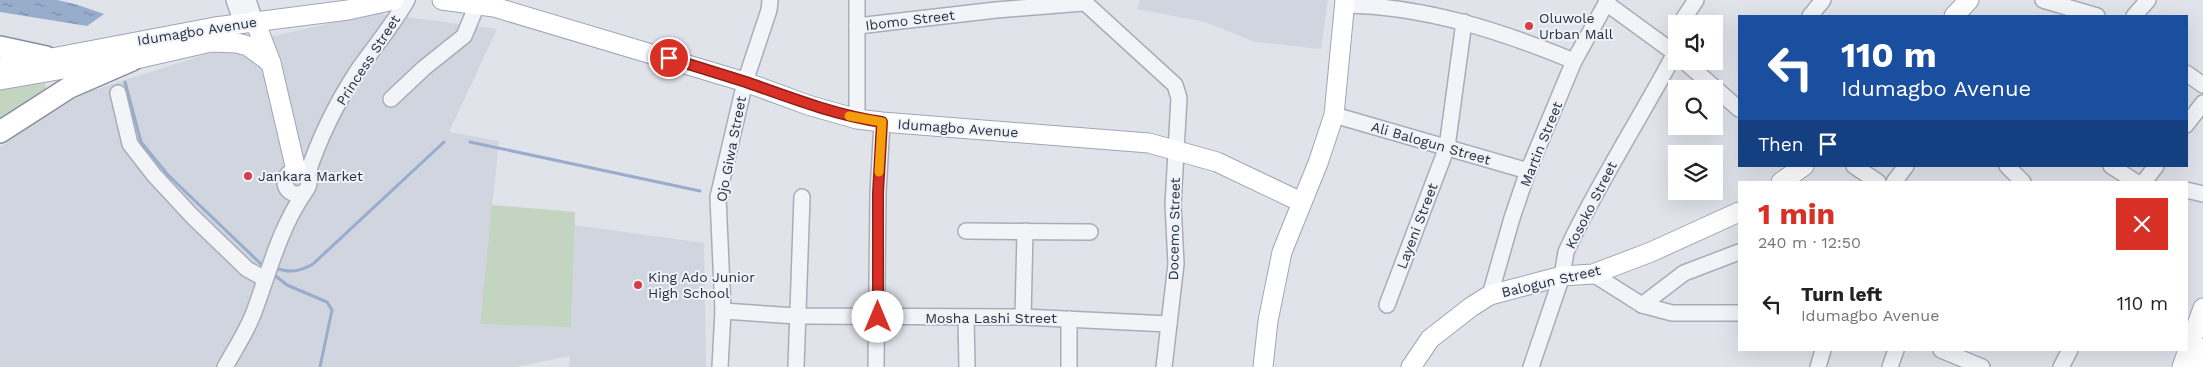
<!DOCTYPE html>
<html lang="en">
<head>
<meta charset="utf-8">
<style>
  :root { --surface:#fff; --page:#f2f2f2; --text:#222; --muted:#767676; --accent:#d93025 }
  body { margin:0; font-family:"Work Sans",sans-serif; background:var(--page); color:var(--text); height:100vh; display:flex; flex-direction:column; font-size:19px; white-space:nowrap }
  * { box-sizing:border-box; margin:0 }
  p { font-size:16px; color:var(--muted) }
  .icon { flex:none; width:28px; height:28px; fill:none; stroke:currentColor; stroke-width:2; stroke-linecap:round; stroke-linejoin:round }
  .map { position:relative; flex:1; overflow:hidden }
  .drawer { position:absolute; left:1738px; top:181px; width:450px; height:170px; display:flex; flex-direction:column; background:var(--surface); border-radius:0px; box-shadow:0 5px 20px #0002 }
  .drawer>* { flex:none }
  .hud { position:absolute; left:1738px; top:15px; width:450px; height:152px; border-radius:0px; box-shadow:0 5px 20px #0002; background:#1a4fa0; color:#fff; overflow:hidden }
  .fabs { position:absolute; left:1668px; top:15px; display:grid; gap:10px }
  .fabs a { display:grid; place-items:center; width:55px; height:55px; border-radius:0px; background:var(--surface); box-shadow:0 5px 20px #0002; font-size:25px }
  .pin { position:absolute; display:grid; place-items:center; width:42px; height:42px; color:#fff; margin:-21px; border:2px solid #fff; border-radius:50%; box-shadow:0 1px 5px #0007 }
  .me { position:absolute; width:55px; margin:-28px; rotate:0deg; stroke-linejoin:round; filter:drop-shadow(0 0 4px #0008) }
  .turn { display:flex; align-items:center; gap:18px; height:105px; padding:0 20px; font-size:22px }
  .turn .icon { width:65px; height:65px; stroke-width:2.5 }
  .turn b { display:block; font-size:35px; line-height:42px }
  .then { display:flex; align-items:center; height:48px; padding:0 20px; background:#0003; gap:10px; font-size:19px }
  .round { display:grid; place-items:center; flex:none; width:52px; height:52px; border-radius:0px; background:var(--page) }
  .summary { display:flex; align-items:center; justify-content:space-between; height:85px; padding:0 20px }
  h1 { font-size:30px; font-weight:700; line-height:38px; color:var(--accent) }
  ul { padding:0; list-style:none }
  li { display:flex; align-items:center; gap:15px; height:75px; padding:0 20px }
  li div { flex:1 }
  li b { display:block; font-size:19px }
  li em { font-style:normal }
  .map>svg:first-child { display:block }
  .built { fill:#d1d5df }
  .green { fill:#c3d4c0 }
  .water { fill:url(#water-ripples) }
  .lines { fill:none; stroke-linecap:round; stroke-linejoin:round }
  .stream { stroke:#98adcc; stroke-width:3 }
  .minor-casing { stroke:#a8adb8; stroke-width:18 }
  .major-casing { stroke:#9ea6b6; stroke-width:21 }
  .highway-casing { stroke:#868ea1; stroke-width:24 }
  .minor { stroke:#f3f4f8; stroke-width:15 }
  .major { stroke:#fff; stroke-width:19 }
  .highway { stroke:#fff; stroke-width:21 }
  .route-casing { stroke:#8d1f18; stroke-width:12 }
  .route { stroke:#d93025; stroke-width:9 }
  .slow { stroke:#f59e0b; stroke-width:9 }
  .poi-dot { fill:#d83c46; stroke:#eff2f7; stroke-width:2 }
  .labels { text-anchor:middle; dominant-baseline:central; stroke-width:4; stroke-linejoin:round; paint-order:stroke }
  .poi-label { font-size:14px; fill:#272f42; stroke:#eff2f7; text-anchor:start }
  .street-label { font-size:14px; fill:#272f42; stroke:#eff2f7 }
</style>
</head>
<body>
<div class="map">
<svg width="2203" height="367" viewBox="0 0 2203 367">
  <defs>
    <pattern id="water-ripples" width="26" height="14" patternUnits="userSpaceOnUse" patternTransform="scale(1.25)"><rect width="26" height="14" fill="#98adcc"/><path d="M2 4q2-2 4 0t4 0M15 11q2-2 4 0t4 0" fill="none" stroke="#7c8da7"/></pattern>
  </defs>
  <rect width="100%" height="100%" fill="#e0e3ea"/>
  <g class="built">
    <path d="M1140,0H1328L1321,49L1255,42L1205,22L1137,9Z"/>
    <path d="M376,13L497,29L449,132L499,141L480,324L571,326L574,225L704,243L706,367H569L570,356L515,367H0V147L28,126L87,92L242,43Z"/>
  </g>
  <g class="green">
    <path d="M45,83L46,88L0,119V90Z"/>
    <path d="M492,205L575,212L571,327L480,324Z"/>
  </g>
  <path class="water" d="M0,0H57L75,4L104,14L87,26L0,12Z"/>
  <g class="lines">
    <g class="stream">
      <path d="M125,82L141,142L168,175L261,264L267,266"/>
      <path d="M470,142L700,191"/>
      <path d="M275,268C290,273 299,272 313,264L444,142"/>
      <path d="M273,274L287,285L327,302L332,310L320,367"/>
    </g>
    <defs>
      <g id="minor">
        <path d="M234,0L242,24"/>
        <path d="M248,0L255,21"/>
        <path d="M1082,0L1175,85L1179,98L1173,205L1176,264L1164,367"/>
        <path d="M2043,0L2097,16"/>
        <path d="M1606,3L1676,54"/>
        <path d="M1345,5C1424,6 1501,31 1574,61"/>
        <path d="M1810,16L1823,0"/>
        <path d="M2134,16L2148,0"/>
        <path d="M1680,24L1696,0"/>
        <path d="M857,26L996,10L1083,3"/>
        <path d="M1684,61L1739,109"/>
        <path d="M2186,73L2203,85"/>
        <path d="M118,93L130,144L154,175L192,216L247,269L265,279"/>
        <path d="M391,99L424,68L464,36L477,5"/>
        <path d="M1334,115L1528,171"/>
        <path d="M857,119V0"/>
        <path d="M2186,125L2203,103"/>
        <path d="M1854,166L1878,182"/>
        <path d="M2007,166L2023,182"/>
        <path d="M2111,166L2136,182"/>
        <circle cx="297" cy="182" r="12"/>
        <path d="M307,175C319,139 337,102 358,70C374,47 393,25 407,0"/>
        <path d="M1894,182L1906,166"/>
        <path d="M2144,182L2156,166"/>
        <path d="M2186,190L2203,194"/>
        <path d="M966,231L1090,232"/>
        <path d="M1593,274L1642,305L1672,313H1739"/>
        <path d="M1490,295L1512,218L1528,171L1574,61L1608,0"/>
        <path d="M1387,305L1447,147L1464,22"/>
        <path d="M1642,305L1684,273L1739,252"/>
        <path d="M723,311L796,316L1023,317L1169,324"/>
        <path d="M1023,317L1025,231"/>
        <path d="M966,318L967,367"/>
        <path d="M1941,350L1982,367"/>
        <path d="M225,367C235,349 247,331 254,312C269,272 280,227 305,192"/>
        <path d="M720,367L723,311L718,197L745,82L769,10L770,0"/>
        <path d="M796,367L802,197"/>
        <path d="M876,367L878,193L882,122"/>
        <path d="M1069,367V319"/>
        <path d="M1531,367L1562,276L1566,252L1573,237C1604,174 1642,115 1675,53"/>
        <path d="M1818,367L1823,350"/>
        <path d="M1890,367L1896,350"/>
        <path d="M2061,367L2070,350"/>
      </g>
      <g id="major">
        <path d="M442,0L494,7L745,82L808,105L857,119L882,122L1149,143L1217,162L1301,202"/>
        <path d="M1954,16L1969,0"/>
        <path d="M255,21L271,63L296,170"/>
        <path d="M0,68L215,27L348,10L394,0"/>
        <path d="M0,80L64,69L132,60L211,42L237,43L248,46L271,63"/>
        <path d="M1781,182L1804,166"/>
        <path d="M1263,367L1268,321L1282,252L1318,163L1334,115L1345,0"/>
        <path d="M1411,367L1430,339L1471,307L1490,295L1562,276L1593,274L1651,252L1739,212"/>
        <path d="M2182,367L2203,308"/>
      </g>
      <g id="highway">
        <path d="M0,47L46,57"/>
        <path d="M0,132L70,87L132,60"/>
        <path d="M2196,367L2203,349"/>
      </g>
    </defs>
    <use href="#minor" class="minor-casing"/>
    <use href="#major" class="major-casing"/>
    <use href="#highway" class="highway-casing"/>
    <use href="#minor" class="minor"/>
    <use href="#major" class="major"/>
    <use href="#highway" class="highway"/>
  </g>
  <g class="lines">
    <defs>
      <path id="route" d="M669,58C695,66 721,74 746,82C791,98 835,115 882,122L878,193V317"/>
    </defs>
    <use href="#route" class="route-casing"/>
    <use href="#route" class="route"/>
    <path class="slow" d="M849,116L882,122L879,172"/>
  </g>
  <g class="poi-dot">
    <circle cx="1529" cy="26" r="5"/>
    <circle cx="248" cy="176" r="5"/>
    <circle cx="638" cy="285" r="5"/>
  </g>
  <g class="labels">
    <g class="poi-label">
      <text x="1539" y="18">Oluwole<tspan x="1539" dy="16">Urban Mall</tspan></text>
      <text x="258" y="176">Jankara Market</text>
      <text x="648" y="277">King Ado Junior<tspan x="648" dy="16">High School</tspan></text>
    </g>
    <g class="street-label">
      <text transform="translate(910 20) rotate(-7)">Ibomo Street</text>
      <text transform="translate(197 31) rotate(-9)">Idumagbo Avenue</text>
      <text transform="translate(368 60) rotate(-57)">Princess Street</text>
      <text transform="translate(958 128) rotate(4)">Idumagbo Avenue</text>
      <text transform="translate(1431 143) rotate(16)">Ali Balogun Street</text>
      <text transform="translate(1541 144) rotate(-68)">Martin Street</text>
      <text transform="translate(731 149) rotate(-79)">Ojo Giwa Street</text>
      <text transform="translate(1591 205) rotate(-63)">Kosoko Street</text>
      <text transform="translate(1417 226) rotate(-69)">Layeni Street</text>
      <text transform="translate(1174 229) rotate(-89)">Docemo Street</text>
      <text transform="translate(1551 281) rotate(-13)">Balogun Street</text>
      <text x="991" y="318">Mosha Lashi Street</text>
    </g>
  </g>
</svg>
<div class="fabs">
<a><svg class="icon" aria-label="sound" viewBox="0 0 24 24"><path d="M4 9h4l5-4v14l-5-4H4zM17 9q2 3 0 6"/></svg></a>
<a><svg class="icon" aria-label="search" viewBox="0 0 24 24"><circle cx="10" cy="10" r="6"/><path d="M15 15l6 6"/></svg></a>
<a><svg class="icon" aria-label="layers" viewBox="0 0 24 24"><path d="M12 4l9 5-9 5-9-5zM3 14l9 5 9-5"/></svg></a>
</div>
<div class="pin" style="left:669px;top:58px;background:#d93025"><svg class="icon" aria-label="arrive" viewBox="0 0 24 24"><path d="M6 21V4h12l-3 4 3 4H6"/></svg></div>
<svg class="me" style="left:878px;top:317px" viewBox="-20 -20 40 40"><circle r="19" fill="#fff"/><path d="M0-13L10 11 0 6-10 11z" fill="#d93025"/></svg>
<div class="hud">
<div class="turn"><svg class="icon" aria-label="left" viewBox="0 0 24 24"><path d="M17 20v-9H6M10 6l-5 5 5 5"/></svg><div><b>110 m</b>Idumagbo Avenue</div></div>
<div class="then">Then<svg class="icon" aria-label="arrive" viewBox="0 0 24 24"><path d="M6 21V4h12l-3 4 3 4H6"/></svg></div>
</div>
<section class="drawer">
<div class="summary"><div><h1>1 min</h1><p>240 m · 12:50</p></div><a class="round" style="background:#d93025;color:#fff"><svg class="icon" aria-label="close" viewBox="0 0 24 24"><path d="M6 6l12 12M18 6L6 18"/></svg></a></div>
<ul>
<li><svg class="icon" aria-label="left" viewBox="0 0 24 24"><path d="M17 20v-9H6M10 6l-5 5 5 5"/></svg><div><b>Turn left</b><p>Idumagbo Avenue</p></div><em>110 m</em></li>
</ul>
</section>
</div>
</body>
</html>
